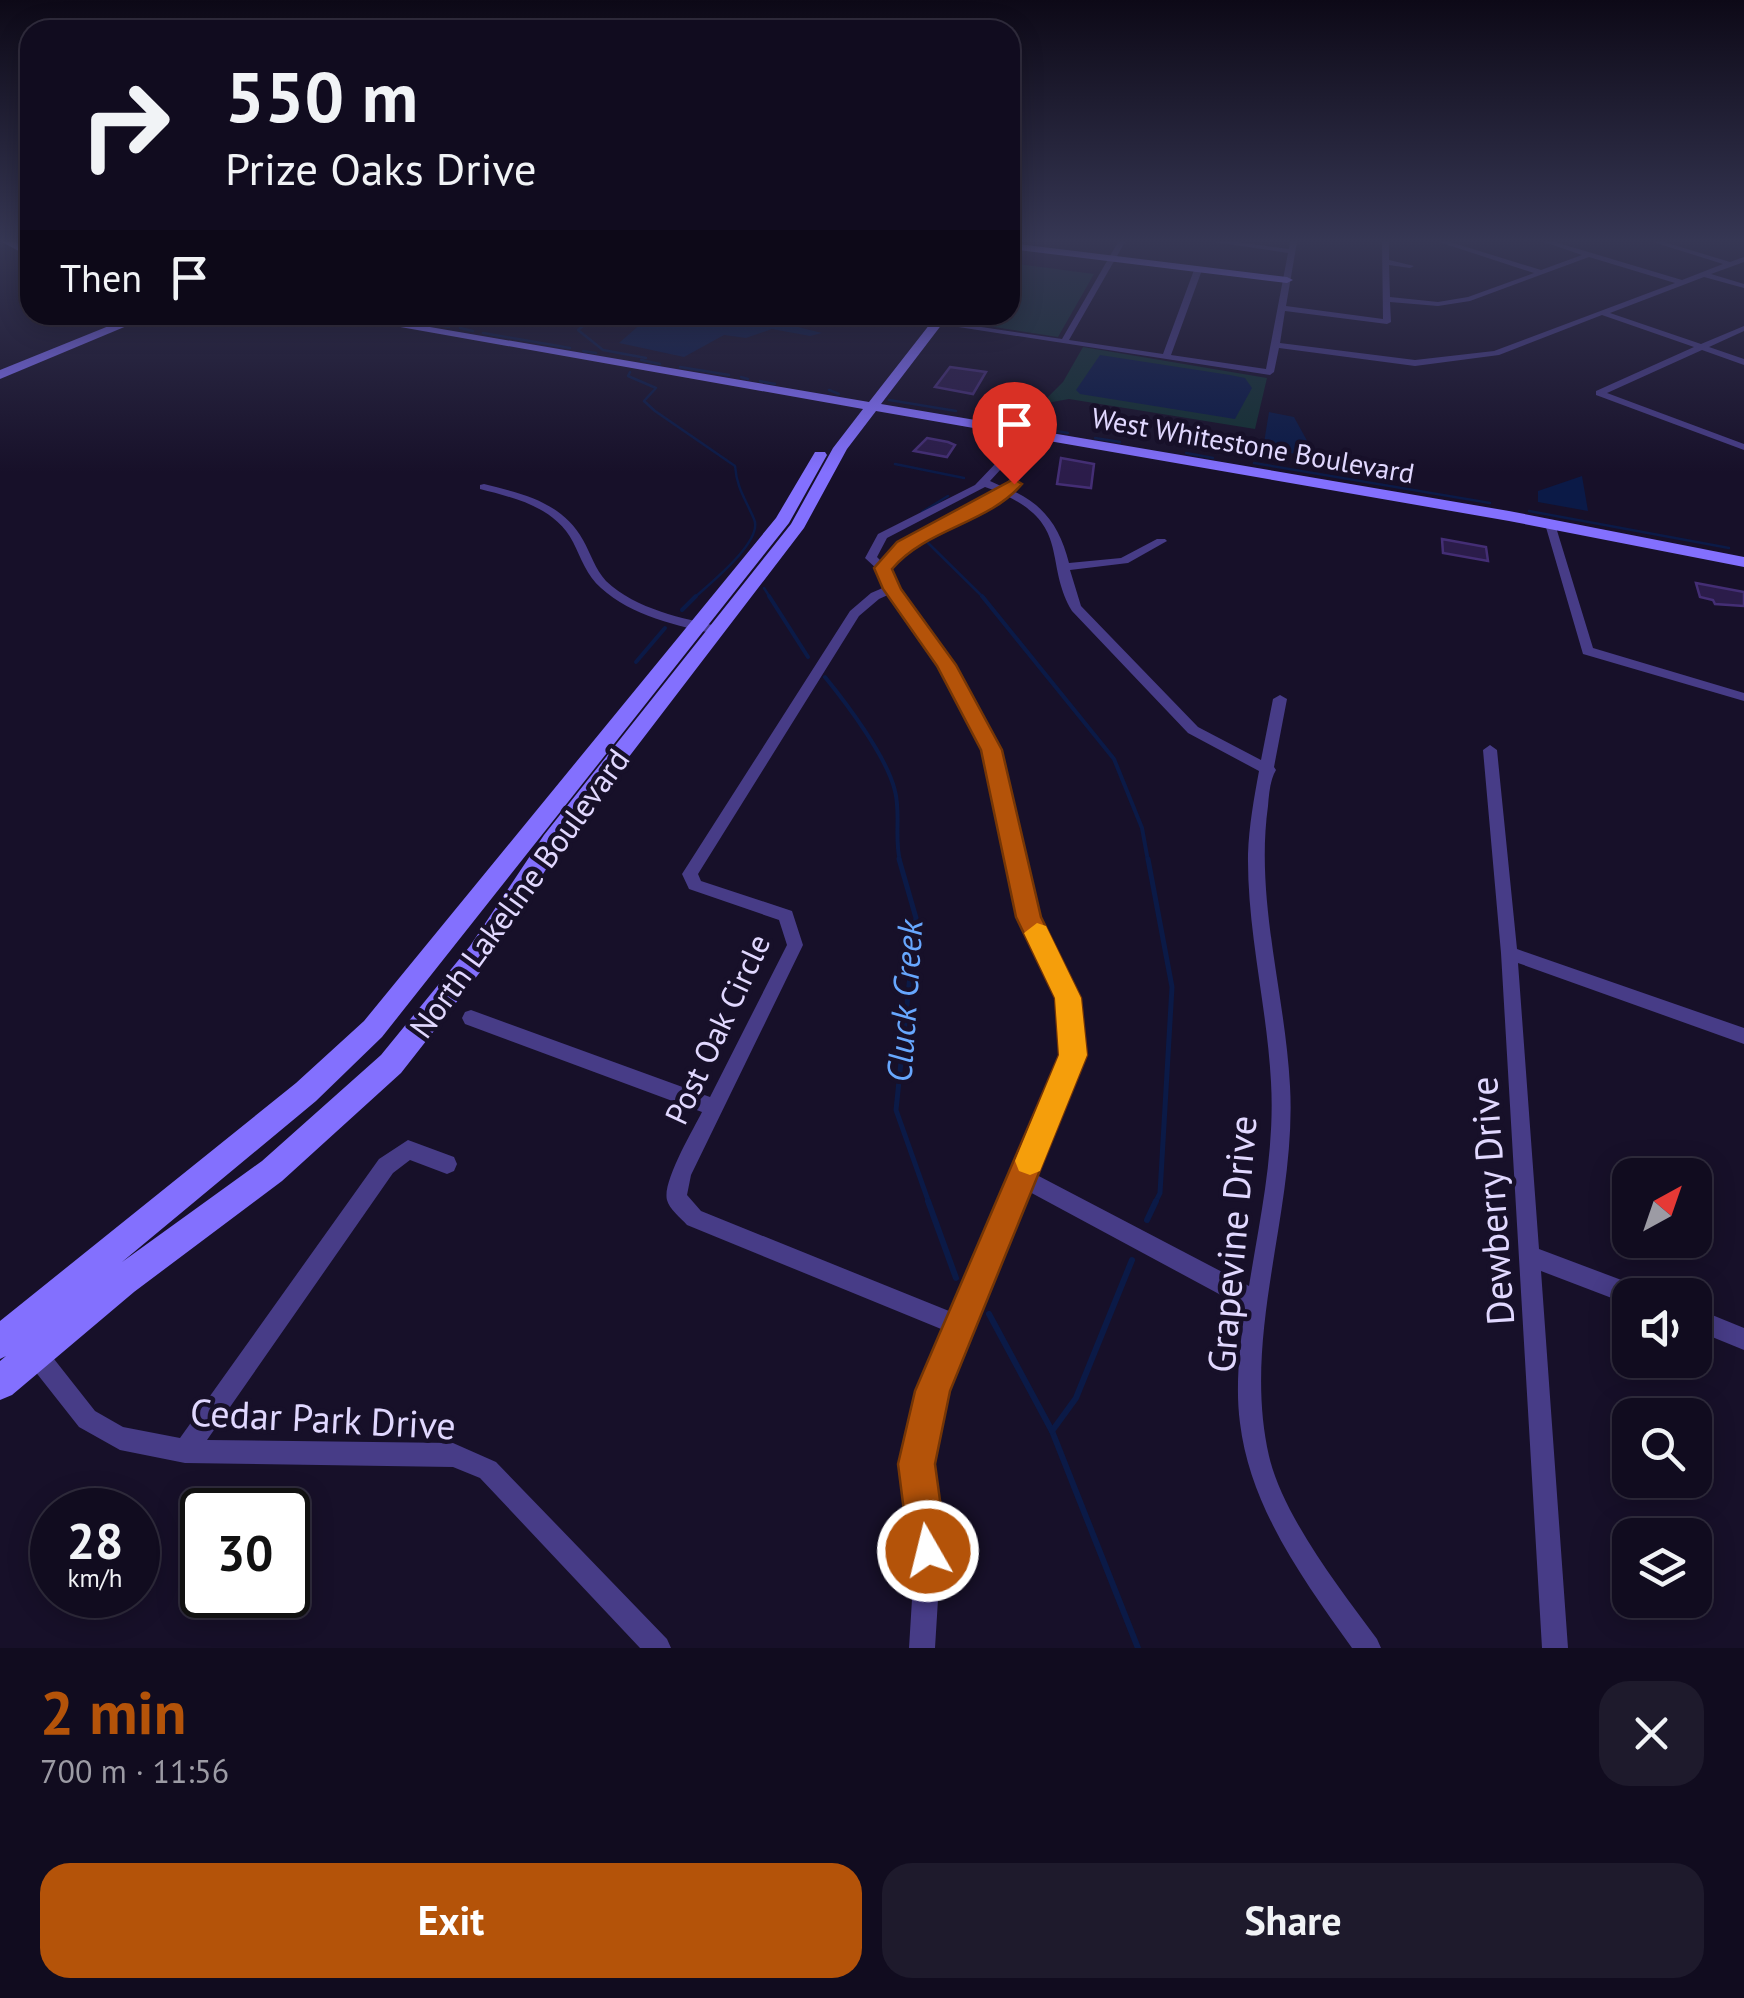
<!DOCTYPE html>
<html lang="en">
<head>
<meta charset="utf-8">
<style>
  :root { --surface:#110c1f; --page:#1e1a2c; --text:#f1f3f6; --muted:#9c9ba4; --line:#302c3d; --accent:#b45309 }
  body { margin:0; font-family:"PT Sans",sans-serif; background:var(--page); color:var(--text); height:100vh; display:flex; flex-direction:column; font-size:38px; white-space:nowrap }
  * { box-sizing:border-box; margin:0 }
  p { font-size:32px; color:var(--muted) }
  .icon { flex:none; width:55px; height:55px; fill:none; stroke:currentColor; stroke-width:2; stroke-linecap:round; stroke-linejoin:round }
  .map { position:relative; height:1648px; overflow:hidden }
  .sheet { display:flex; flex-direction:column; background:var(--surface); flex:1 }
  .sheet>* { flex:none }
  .top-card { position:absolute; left:20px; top:20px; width:1000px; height:305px; border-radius:30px; box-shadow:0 5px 25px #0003,0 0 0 2px var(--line); background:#110c1f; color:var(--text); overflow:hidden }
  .needle { width:65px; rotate:40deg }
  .fabs { position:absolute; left:1612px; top:1158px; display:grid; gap:20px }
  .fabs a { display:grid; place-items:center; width:100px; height:100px; border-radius:20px; background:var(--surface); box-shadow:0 5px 25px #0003,0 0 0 2px var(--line); font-size:50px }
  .speed { position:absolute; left:30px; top:1488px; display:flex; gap:20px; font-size:50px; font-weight:700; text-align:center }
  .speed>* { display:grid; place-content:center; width:130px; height:130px; border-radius:50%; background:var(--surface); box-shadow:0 5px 25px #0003,0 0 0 2px var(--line); line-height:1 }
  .speed small { font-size:25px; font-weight:400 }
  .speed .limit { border:5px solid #111; border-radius:15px; background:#fff; color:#111 }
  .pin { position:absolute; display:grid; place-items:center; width:85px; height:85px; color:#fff; margin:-102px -42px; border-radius:50% 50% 50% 0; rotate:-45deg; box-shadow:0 0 10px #0007 }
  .pin .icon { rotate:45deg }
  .me { position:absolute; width:110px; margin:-55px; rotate:352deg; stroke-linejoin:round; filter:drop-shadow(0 0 8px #0008) }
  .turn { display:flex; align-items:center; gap:35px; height:210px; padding:0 40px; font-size:45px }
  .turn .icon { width:130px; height:130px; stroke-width:2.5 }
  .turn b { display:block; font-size:70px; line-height:85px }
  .then { display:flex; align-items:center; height:95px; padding:0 40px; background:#0003; gap:20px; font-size:38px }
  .round { display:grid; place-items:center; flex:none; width:105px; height:105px; border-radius:30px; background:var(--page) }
  .overview { display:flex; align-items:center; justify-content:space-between; height:170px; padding:0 40px }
  h1 { font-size:60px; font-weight:600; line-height:75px; color:var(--accent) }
  .cta { display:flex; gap:20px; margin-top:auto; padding:20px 40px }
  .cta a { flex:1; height:115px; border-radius:30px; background:var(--accent); color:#fff; font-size:40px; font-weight:600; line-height:115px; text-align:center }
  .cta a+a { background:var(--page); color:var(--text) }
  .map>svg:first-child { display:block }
  .green { fill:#133033 }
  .water { fill:#0b1a47 }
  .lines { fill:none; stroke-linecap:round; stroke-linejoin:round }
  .stream-far3 { stroke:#0b1a47; stroke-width:2.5 }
  .stream-far2 { stroke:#0b1a47; stroke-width:4 }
  .stream-far1 { stroke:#0b1a47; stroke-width:5 }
  .stream { stroke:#0b1a47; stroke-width:6 }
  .building { fill:#2b1c4a; stroke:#442e75; stroke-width:2.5 }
  .street { fill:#473c87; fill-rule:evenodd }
  .secondary { fill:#8370fe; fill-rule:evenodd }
  .route { fill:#b45309; stroke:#753606; stroke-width:2.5 }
  .slow { fill:#f59e0b }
  .labels { text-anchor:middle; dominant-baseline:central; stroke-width:9; stroke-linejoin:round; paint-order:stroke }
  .far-street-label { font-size:28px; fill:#e1d8ff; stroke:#171029 }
  .street-label { font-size:32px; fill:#e1d8ff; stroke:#171029 }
  .water-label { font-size:35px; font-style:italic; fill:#67a7fe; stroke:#171029 }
  .near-street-label { font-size:38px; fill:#e1d8ff; stroke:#171029 }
</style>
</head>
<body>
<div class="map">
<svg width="1744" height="1648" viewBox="0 0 1744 1648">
  <rect width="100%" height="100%" fill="#171029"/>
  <g class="green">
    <path d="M1010,263L1094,274L1058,337L943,319L947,315H1010Z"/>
    <path d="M1083,347L1267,378L1255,429L1069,399L1041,404L1063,382Z"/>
  </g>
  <g class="water">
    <path d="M651,315H769L766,319L822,333L810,336L772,329L746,338L724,335L684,357L619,343Z"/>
    <path d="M1100,355L1230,375L1245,378L1252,388L1235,419L1080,394L1076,390Z"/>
    <path d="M1269,412L1294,417L1316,457L1263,449Z"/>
    <path d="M1582,476L1588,511L1538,502V491Z"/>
  </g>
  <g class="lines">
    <g class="stream-far3">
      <path d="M387,315L449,327"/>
      <path d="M597,315L578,330L603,350L646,358"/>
      <path d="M460,328L473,331"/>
      <path d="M483,333L570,348"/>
      <path d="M583,351L596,353"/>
      <path d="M641,360L660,364"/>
      <path d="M680,367L729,375"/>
      <path d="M630,372L628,376L656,388L644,401L655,411L735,466C737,489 745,498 754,519C764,541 710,583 693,599"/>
      <path d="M741,377L748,379"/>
      <path d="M760,381L775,384"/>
      <path d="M829,390L839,394"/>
      <path d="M889,400L956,411"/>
      <path d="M991,408L1023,412"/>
      <path d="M1019,424L1035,428"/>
      <path d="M1049,430L1068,433"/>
      <path d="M1095,438L1120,442"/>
      <path d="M1186,453L1213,458"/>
      <path d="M1254,463L1490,503"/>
      <path d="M895,464L964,478"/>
      <path d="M1529,511L1729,548"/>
      <path d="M922,512L948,496"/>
      <path d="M926,541L985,599"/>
      <path d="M764,588L771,599"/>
    </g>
    <g class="stream-far2">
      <path d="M769,596L808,657"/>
      <path d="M982,596L1114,759L1142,828L1148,861"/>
      <path d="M682,610L696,596"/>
      <path d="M636,662L665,628"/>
      <path d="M825,677C847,704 887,757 895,791C901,814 894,838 900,861"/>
    </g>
    <g class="stream-far1">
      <path d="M899,859L916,918L896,1110L929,1203"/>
      <path d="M1148,859L1172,987L1160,1193L1155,1203"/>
    </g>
    <g class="stream">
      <path d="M928,1201L956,1278"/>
      <path d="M1147,1220L1156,1201"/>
      <path d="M989,1314L1052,1431L1138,1648"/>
      <path d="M1052,1431L1076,1398L1132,1260"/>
    </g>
  </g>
  <g class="building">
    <path d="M950,367L986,372L973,394L935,387Z"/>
    <path d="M927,438L948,442L955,445L947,457L914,451Z"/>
    <path d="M1061,458L1094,464L1091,488L1057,484Z"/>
    <path d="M1442,539L1486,547L1488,561L1443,553Z"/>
    <path d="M1696,583L1744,592V606L1715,604L1713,600L1700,597Z"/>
  </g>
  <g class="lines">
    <g class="street">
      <path d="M1118,242H1125L1069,340L1163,354L1194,270L1198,268L1202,270L1171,355L1266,369L1288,253L1214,242H1237L1289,249L1290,242H1297L1286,306L1383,319L1382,242H1389V260L1414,266L1410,268L1389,265L1390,297L1438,302L1468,297L1534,273L1439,242H1450L1541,270L1582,255L1544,242H1555L1682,280L1723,264L1653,242H1664L1730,262L1744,257V262L1711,274L1744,284V288L1704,277L1610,313L1701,344L1744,326V331L1709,347L1744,359V365L1702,350L1607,393L1744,444V450L1596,395V391L1694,347L1602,315L1499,355L1415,366L1279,348L1274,372L1270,375L881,315H901L1062,339ZM1589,257L1675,283L1494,351L1415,360L1280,343L1285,311L1387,324L1391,322L1390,302L1438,306L1470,301Z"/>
      <path d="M1038,433L1043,436L1040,438L1049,445L1011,490C1045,505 1060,528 1069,563L1121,558L1157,539H1165L1167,541L1128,563L1070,570L1081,606L1198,727L1261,760L1273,699L1280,695L1287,699L1274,767L1276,770C1270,780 1269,794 1268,806C1255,900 1285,992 1290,1086C1297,1210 1241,1333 1269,1456C1283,1516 1340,1589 1377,1639L1381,1648H1352C1304,1581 1250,1507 1240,1423C1235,1385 1240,1346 1245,1308L1026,1190L943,1391L929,1464L941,1551L935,1648H909L915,1551L905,1464L921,1391L946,1331L687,1225C681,1218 669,1209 667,1200C662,1182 693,1130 702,1112L465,1024L462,1018L465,1012L471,1010L710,1097L787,945L779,920L689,889L682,874L850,611L871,593L885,587L878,570L865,558L878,534L975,485L1019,439ZM1032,441L1038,446L1003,487L990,481L1025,443ZM985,487L999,492L899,544L882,562L877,557L887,538ZM1007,496C1070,527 1044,563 1072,611L1188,733L1259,771C1254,798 1249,826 1248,854C1247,931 1267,1006 1271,1082C1275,1152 1260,1218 1249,1286L1033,1173L1082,1055L1077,998L1037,917L998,750L952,665L898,589L889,568L907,548ZM890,594L940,666L984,750L1021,917L1059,998L1064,1055L954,1313L701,1211L687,1195L691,1175L803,945L792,911L701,881L698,874L859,616L879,599Z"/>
      <path d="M484,484C523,494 562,502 583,540C591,554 595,569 606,581C637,610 682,618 721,627L723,630L717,634C677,626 632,616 601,588C587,576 581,558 573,542C555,507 515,498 480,489V485Z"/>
      <path d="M1550,521L1555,524L1593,648L1744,693V701L1583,654L1545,524Z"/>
      <path d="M1490,745L1497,750L1517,949L1744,1028V1044L1518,963L1539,1249L1640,1287L1643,1295H1630V1305L1541,1271L1568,1648H1542L1501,953L1483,750Z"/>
      <path d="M408,1140L454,1157L457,1164L454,1171L447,1174L410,1160L393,1173L207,1440L453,1443L496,1462L667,1639L671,1648H640L480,1478L453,1467L185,1463L120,1450L79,1427L27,1361L24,1353L27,1345L35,1342L43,1345L95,1411L123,1427L180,1438L379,1159Z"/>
      <path d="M1695,1308L1744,1328V1350L1695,1330Z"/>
    </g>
    <g class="secondary">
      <path d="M2,242H15L30,250V257Z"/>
      <path d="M1010,243L1287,277L1293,280L1287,283L1010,249Z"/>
      <path d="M136,315H153L0,379V370Z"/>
      <path d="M333,315H360L869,402L937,315H949L881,404L1509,511L1744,557V567L1509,521L876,411L847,449L804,528L560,847L488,962L401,1073L282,1181L134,1292L12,1395L0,1400V1361L6,1356L0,1359V1321L296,1083L364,1021L776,518L815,452H825L827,455L789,523L382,1037L316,1101L122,1262L262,1161L381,1055L470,946L544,835L791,524L833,448L863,409Z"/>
    </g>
  </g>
  <linearGradient id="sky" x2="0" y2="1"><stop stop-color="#0d0917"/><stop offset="0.51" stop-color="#363754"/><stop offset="1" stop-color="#363754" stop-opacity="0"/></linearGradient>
  <rect width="1744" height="473" fill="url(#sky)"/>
  <path class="route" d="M1014,479L1022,484C988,524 927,528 892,569L901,589L956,665L1002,750L1041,917L1081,998L1087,1055L950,1391L935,1464L947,1551L942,1565L928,1570L915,1565L909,1551L898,1464L915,1391L1059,1055L1055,998L1016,917L981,750L937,666L883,589L874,568L897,542Z"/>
  <path class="slow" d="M1037,923L1046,926L1081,998L1087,1055L1040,1171L1030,1175L1019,1171L1015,1161L1059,1055L1055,998L1024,933Z"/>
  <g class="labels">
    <g class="far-street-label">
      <text transform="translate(1253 445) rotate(10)">West Whitestone Boulevard</text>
    </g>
    <g class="street-label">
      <text transform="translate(519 893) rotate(-54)">North Lakeline Boulevard</text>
      <text transform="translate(717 1029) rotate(-65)">Post Oak Circle</text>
    </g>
    <g class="water-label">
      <text transform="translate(904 1001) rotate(-86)">Cluck Creek</text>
    </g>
    <g class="near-street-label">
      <text transform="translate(1491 1201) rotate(-94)">Dewberry Drive</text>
      <text transform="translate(1231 1244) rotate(-85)">Grapevine Drive</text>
      <text transform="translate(323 1418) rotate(3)">Cedar Park Drive</text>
    </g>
  </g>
</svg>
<div class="fabs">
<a><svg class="needle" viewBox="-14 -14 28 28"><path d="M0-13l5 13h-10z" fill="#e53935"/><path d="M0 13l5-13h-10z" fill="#9c9ba4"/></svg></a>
<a><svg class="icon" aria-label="sound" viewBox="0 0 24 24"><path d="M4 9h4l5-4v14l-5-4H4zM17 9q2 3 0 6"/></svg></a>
<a><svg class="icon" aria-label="search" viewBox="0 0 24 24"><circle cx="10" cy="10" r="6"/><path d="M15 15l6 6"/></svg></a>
<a><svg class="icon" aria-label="layers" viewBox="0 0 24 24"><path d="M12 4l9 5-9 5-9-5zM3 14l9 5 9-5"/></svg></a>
</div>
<div class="speed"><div>28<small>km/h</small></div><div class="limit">30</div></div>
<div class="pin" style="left:1014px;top:484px;background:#d93025"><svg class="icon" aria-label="arrive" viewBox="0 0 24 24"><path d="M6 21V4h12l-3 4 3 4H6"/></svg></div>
<svg class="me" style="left:928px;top:1551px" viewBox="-20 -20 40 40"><circle r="17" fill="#b45309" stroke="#fff" stroke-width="3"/><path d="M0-11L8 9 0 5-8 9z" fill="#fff"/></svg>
<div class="top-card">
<div class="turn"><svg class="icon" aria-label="right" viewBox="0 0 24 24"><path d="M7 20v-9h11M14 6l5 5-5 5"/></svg><div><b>550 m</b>Prize Oaks Drive</div></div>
<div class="then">Then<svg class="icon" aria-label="arrive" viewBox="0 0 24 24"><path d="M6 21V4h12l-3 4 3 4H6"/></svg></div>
</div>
</div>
<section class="sheet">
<div class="overview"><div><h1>2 min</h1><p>700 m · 11:56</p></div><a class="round"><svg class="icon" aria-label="close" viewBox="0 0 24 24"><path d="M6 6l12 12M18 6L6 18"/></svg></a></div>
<div class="cta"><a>Exit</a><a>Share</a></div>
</section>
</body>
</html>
